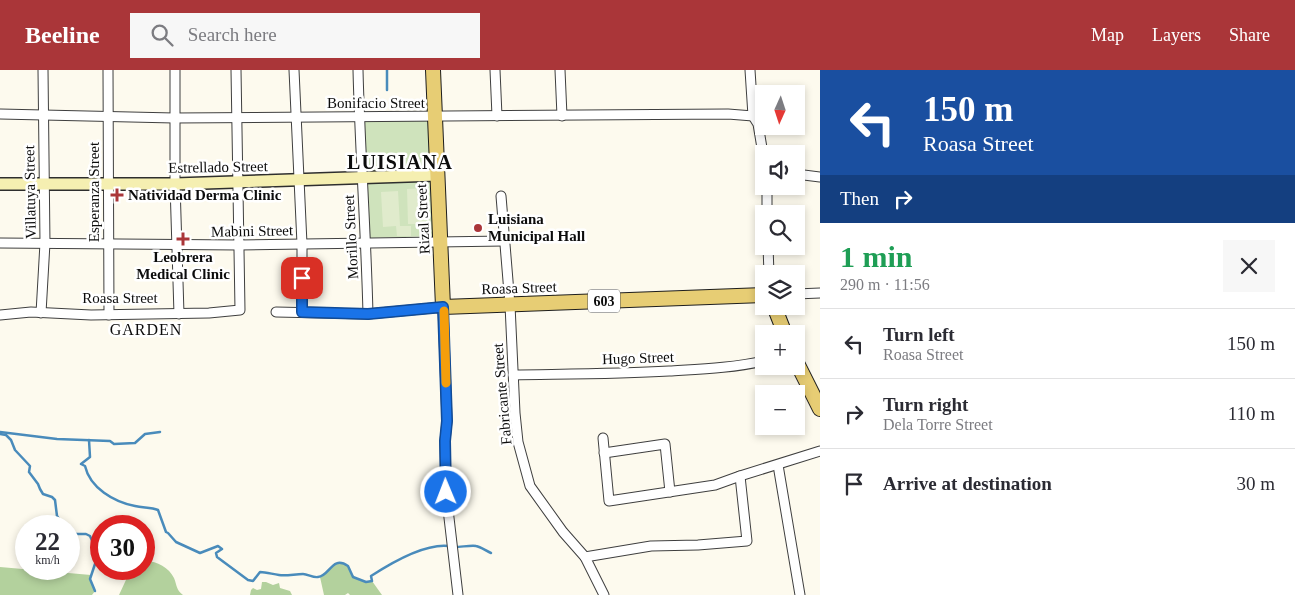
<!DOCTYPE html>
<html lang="en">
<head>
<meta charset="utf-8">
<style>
  :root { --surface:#fff; --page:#f7f7f7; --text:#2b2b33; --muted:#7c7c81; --line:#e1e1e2; --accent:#aa3639 }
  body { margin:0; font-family:Georgia,serif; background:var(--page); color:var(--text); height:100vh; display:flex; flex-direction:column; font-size:19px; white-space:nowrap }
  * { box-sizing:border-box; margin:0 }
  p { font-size:16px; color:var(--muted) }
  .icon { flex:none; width:28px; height:28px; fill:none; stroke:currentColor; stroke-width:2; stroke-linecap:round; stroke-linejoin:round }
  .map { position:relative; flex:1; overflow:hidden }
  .sheet { display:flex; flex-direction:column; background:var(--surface); width:475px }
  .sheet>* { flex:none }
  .top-card { background:#1a4fa0; color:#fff; overflow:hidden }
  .needle { width:32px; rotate:183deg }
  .buttons { position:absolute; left:755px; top:15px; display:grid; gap:10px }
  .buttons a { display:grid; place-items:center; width:50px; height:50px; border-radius:0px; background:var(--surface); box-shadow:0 2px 8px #0003; font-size:25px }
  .speed { position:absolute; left:15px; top:445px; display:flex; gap:10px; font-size:25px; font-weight:700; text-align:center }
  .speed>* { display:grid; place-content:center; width:65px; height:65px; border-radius:50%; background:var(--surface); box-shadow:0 2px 8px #0003; line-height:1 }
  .speed small { font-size:12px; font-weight:400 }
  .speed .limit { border:8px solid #d22; background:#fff; color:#111 }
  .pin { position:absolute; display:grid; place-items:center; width:42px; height:42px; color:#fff; margin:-21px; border-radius:10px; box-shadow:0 2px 8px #0006 }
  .me { position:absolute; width:55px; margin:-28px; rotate:359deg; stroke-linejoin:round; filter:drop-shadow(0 0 4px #0008) }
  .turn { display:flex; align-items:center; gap:18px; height:105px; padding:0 20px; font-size:22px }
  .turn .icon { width:65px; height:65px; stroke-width:2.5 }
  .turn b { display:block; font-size:35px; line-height:42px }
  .then { display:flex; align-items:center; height:48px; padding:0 20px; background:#0003; gap:10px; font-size:19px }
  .round { display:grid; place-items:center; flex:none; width:52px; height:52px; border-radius:0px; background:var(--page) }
  .summary { display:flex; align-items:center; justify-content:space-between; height:85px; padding:0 20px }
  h1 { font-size:30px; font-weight:600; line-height:38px; color:#1e9e55 }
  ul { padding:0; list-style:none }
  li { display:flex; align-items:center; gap:15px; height:70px; padding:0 20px; border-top:1px solid var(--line) }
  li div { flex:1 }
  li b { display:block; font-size:19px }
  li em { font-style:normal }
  header { display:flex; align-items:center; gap:30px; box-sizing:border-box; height:70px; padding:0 25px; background:var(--accent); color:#fff }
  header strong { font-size:24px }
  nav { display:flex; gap:28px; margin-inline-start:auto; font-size:18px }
  .search { width:350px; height:45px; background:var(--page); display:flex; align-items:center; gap:12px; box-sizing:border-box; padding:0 18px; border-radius:0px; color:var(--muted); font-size:19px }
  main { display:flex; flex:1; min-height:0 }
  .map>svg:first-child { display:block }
  .green { fill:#cfe3bc }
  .forest { fill:#b3d19d }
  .pitch { fill:#e0ebcc }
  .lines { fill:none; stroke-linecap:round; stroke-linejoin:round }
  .stream { stroke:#498bbb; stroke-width:2.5 }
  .street-casing { stroke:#3f3f3f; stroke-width:11 }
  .secondary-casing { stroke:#2e2e2e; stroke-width:14 }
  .primary-casing { stroke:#1d1d1d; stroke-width:16 }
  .street { stroke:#fff; stroke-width:9 }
  .secondary { stroke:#f5efb1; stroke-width:11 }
  .primary { stroke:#e7cd74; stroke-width:14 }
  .route-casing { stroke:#114b97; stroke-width:12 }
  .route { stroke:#1a73e8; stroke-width:9 }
  .slow { stroke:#f59e0b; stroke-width:9 }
  .poi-dot { fill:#aa3639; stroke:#fff; stroke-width:2 }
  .labels { text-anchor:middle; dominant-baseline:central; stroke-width:5; stroke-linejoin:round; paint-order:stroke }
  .shield { fill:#fff; stroke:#555; stroke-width:1 }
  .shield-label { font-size:14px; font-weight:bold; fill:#0c0c0c }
  .street-label { font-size:15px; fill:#0c0c0c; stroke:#fff }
  .poi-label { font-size:15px; font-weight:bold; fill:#0c0c0c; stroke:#fff; text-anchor:start }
  .neighbourhood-label { font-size:16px; letter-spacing:1px; fill:#0c0c0c; stroke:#fff }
  .district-label { font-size:20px; font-weight:bold; letter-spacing:1px; fill:#0c0c0c; stroke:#fff }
</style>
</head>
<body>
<header>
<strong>Beeline</strong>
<div class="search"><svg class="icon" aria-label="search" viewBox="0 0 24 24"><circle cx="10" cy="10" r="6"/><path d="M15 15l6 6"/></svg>Search here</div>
<nav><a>Map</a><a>Layers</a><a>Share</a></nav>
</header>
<main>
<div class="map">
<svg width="820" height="525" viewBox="0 0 820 525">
  <rect width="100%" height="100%" fill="#fdfaee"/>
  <path class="green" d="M362,50H430L436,166L370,168Z"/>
  <g class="forest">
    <path d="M144,491C155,490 169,497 174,508C177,515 176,520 183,525H119L131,499H144Z"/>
    <path d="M335,493L346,494C353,504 355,514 372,511L382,525H350L348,523L345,525H324L320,507Z"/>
    <path d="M0,497L91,505L90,509L95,521L92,525H0Z"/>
    <path d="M262,512H266L273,515L279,513L280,518L290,521L292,525H250L251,520L253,518L257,520L261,519Z"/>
  </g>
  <g class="pitch">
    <path d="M424,118L426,154H408L407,119Z"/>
    <path d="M398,121L400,156H411V166H397L396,156L383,157L381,122Z"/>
  </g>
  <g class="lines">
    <g class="stream">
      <path d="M387,0V20"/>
      <path d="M0,362L57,369L110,371L114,374L135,373L145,364L160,362"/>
      <path d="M0,364L6,365L11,370L15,380L30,396L29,402L38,414L40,419L43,424L52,427L55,430L57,446L64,456"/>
      <path d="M89,370L90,387L81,394L85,396C90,418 114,432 135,436C143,438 151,437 158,440L166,462L168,463L176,472L200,483L218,476L222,479L216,483L217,487L248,510L253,511L260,502C266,502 272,504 279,505C287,506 295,504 303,504C308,504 313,508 318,507C330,506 332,485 348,496L353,507L366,512L372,511L371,506C391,493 425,473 449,476"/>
      <path d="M69,464H86L90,466L95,477L98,485L90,509L95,521"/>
      <path d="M455,477C461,477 472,475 476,476C481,477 486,481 491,483"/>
    </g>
    <defs>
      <g id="street">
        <path d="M108,0L109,245"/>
        <path d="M175,0V114L179,244"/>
        <path d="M294,0L302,174V242"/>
        <path d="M358,0C360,81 366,162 368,244"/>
        <path d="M495,0L497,46"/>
        <path d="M560,0L562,46"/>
        <path d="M750,0L753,46L758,54L764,90"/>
        <path d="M0,44L174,48L728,44L753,46"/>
        <path d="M796,104L820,107"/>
        <path d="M767,116V144"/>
        <path d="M501,126L510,235L515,343L518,372L530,416L563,462L585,487L604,525"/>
        <path d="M0,173L239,175L504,171"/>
        <path d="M768,176L769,204"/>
        <path d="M796,224L820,223"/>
        <path d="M276,242L368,244L443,237L447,351L445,371L446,422L458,525"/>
        <path d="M41,243L45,173L43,0"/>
        <path d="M0,245L31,242L91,245L209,243L240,240L236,0"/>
        <path d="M513,305C565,304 617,304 669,301C701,299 732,298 764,291"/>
        <path d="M603,368L609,431L715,415L740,406"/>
        <path d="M604,383L665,374L670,422"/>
        <path d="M778,395L800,525"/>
        <path d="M585,487L651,476L698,475L747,471L740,406L820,381"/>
      </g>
      <path id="secondary" d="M0,114H175L437,105"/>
      <g id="primary">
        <path d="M433,0L443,237L764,225"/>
        <path d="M774,236L785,264"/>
        <path d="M796,291L820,339"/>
      </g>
    </defs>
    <use href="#street" class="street-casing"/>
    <use href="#secondary" class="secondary-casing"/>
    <use href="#primary" class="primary-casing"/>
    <use href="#street" class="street"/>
    <use href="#secondary" class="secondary"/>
    <use href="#primary" class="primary"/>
  </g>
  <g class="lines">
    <defs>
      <path id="route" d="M302,208V242L368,244L443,237L447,351L445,371L446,422"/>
    </defs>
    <use href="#route" class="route-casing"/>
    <use href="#route" class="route"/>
    <path class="slow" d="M444,241L446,313"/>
  </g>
  <g class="poi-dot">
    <path d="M114.5 117.5h5v5h5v5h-5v5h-5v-5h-5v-5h5z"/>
    <circle cx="478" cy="158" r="5"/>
    <path d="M180.5 161.5h5v5h5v5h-5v5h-5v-5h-5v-5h5z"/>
  </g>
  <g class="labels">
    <rect class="shield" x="588" y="219.5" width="32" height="23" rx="4"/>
    <g class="shield-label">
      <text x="604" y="231">603</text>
    </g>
    <g class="street-label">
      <text x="376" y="33">Bonifacio Street</text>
      <text transform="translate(218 97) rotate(-1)">Estrellado Street</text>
      <text transform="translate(30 122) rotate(-91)">Villatuya Street</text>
      <text transform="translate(94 122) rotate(-90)">Esperanza Street</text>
      <text transform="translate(423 149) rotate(-93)">Rizal Street</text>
      <text transform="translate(252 161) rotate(-1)">Mabini Street</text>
      <text transform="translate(351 167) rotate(-93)">Morillo Street</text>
      <text transform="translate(519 218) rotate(-2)">Roasa Street</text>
      <text x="120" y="228">Roasa Street</text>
      <text transform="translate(638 288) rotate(-2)">Hugo Street</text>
      <text transform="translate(502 324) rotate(-95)">Fabricante Street</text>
    </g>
    <g class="poi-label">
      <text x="128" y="125">Natividad Derma Clinic</text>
      <text x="488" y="149">Luisiana<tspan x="488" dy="17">Municipal Hall</tspan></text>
      <text x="183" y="187" text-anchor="middle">Leobrera<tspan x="183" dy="17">Medical Clinic</tspan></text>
    </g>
    <g class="neighbourhood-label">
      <text x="146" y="259">GARDEN</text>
    </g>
    <g class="district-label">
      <text x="400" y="92">LUISIANA</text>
    </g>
  </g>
</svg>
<div class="buttons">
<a><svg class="needle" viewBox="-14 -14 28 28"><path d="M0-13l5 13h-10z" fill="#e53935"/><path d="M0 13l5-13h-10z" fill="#7c7c81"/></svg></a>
<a><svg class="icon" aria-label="sound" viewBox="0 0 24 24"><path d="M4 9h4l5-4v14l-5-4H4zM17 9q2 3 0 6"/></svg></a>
<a><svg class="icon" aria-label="search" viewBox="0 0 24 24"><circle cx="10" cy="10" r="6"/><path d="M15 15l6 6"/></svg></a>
<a><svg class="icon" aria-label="layers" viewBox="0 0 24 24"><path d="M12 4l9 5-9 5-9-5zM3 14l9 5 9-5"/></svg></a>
<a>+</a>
<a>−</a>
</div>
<div class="speed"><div>22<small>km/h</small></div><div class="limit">30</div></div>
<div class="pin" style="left:302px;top:208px;background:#d93025"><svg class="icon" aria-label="arrive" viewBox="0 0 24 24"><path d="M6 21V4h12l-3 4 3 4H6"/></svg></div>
<svg class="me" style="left:446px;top:422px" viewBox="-20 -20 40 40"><circle r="17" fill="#1a73e8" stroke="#fff" stroke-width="3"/><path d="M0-11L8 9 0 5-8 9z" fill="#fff"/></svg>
</div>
<section class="sheet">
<div class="top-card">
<div class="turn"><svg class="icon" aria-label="left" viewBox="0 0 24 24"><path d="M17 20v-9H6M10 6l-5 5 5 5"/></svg><div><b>150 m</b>Roasa Street</div></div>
<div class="then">Then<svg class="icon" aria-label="right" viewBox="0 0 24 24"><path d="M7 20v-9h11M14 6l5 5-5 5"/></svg></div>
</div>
<div class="summary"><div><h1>1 min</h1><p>290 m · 11:56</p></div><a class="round"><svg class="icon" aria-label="close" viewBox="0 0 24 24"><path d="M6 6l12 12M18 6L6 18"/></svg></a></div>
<ul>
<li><svg class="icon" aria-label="left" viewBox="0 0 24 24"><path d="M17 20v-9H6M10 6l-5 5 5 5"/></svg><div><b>Turn left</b><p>Roasa Street</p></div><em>150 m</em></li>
<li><svg class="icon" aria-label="right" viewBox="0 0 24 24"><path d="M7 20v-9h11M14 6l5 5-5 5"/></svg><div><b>Turn right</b><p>Dela Torre Street</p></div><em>110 m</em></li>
<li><svg class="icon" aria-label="arrive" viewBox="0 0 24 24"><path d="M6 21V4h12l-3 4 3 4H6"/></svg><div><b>Arrive at destination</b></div><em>30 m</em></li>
</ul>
</section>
</main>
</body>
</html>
